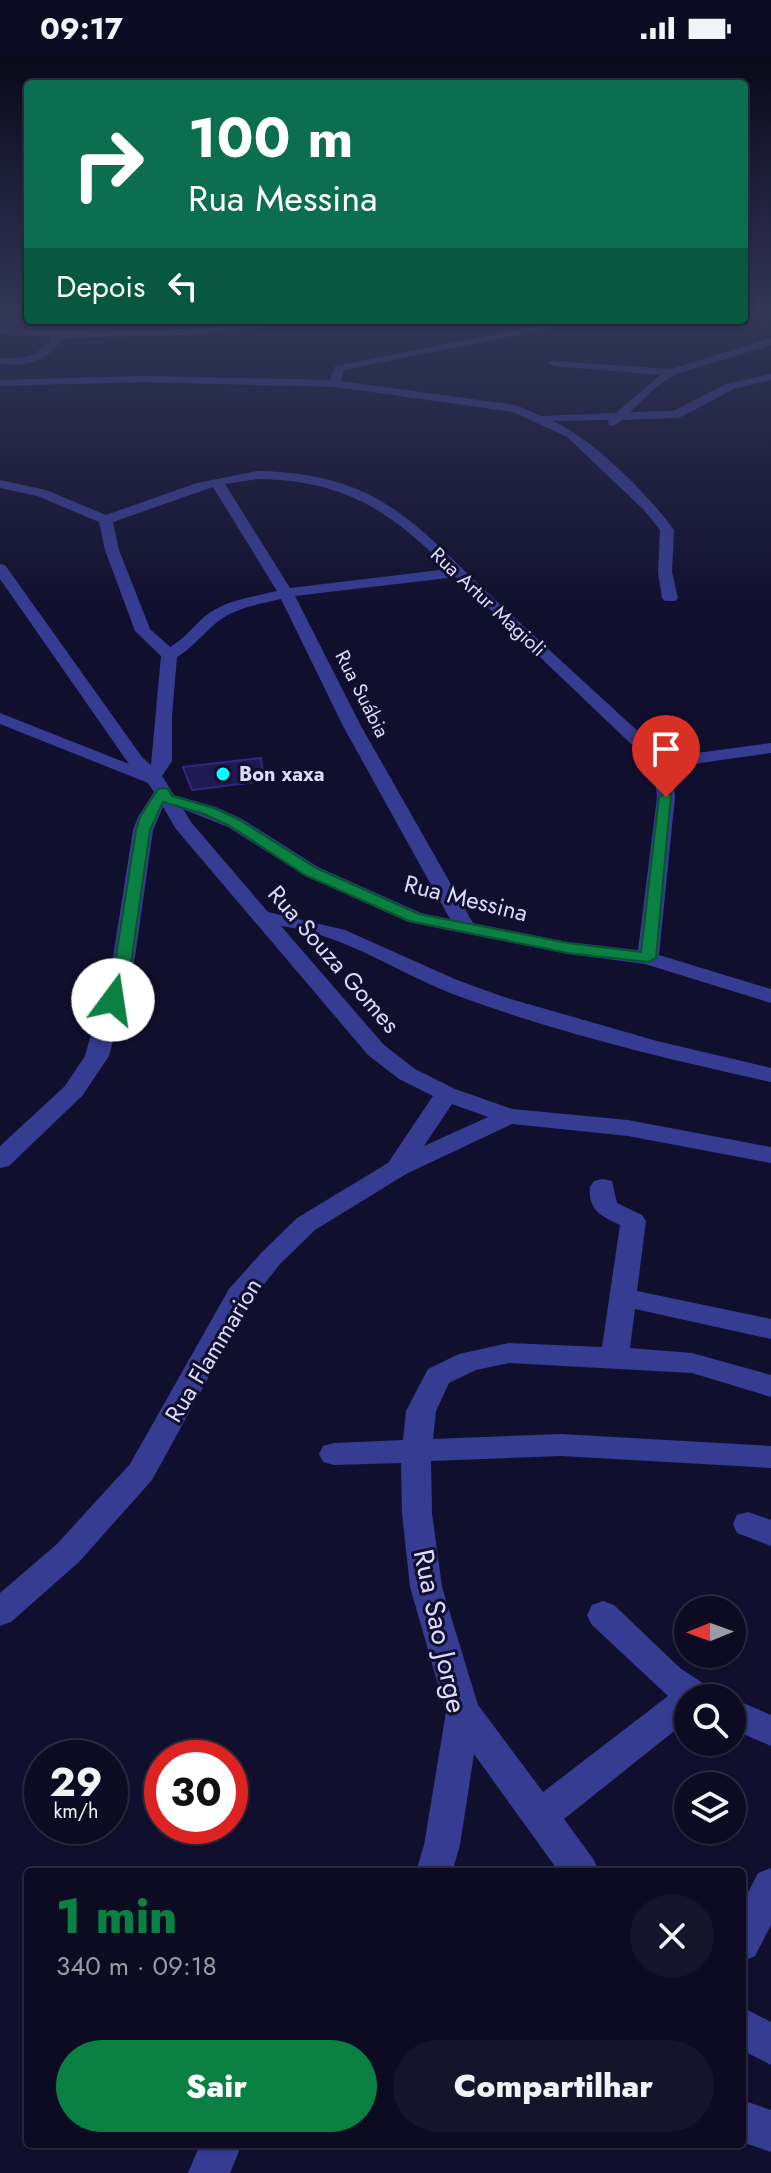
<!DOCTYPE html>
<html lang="pt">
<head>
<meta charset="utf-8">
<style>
  :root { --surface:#0d0b22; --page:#16142a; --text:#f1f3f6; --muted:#9a9ba5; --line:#2d2b40; --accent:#0b8043 }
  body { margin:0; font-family:Jost,sans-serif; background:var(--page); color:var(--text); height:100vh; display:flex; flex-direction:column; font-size:30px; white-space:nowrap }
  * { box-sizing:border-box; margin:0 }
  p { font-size:26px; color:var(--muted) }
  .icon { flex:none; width:44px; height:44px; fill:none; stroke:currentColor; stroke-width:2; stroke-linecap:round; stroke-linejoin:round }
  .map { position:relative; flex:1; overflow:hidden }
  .side { position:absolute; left:24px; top:1812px; width:722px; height:280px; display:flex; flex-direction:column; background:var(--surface); border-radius:8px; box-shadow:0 2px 6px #0004,0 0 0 2px var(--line) }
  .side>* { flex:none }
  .hud { position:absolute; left:24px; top:24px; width:724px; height:244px; border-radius:8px; box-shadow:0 2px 6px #0004,0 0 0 2px var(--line); background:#0b6e4f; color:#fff; overflow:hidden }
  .needle { width:52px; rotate:269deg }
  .fabs { position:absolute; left:674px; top:1540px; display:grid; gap:16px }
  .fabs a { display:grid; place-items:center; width:72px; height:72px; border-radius:50%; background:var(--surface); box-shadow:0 2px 6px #0004,0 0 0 2px var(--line); font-size:40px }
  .speed { position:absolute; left:24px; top:1684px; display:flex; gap:16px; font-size:40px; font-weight:700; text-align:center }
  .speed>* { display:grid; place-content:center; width:104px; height:104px; border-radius:50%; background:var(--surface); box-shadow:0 2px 6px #0004,0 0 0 2px var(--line); line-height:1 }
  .speed small { font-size:20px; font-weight:400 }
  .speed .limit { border:12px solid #d22; background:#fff; color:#111 }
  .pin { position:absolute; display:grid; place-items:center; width:68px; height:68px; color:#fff; margin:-82px -34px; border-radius:50% 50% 50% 0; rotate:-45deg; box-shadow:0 0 8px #0007 }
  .pin .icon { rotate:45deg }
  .me { position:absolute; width:88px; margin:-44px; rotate:14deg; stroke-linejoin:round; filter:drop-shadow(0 0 6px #0008) }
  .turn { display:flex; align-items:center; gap:28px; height:168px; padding:0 32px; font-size:36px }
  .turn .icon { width:104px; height:104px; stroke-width:2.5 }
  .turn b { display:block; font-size:56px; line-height:68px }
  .then { display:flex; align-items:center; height:76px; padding:0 32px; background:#0003; gap:16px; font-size:30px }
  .round { display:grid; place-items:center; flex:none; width:84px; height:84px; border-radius:42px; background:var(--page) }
  .headline { display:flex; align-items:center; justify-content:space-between; height:136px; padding:0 32px }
  h1 { font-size:48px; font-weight:800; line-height:60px; color:var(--accent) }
  .action { display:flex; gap:16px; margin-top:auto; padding:16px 32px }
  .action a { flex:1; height:92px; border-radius:48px; background:var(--accent); color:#fff; font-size:32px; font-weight:800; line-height:92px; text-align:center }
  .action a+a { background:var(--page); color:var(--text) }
  .status { display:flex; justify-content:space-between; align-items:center; height:56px; padding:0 40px; background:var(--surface); direction:ltr }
  .status svg { height:22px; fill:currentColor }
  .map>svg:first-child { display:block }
  .building { fill:#1f1951; stroke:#31297f; stroke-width:2 }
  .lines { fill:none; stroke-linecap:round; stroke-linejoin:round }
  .minor { fill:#363c92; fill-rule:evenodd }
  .route { fill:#0b8043; stroke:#07532c; stroke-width:2 }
  .poi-dot { fill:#08fffe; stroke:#110f2e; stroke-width:3 }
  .labels { text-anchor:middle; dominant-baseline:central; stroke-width:6; stroke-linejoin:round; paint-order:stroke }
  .far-street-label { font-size:20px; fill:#dddcff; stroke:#110f2e }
  .far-poi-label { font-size:20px; font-weight:bold; fill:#dddcff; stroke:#110f2e; text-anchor:start }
  .street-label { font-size:24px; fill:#dddcff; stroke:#110f2e }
  .near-street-label { font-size:28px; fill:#dddcff; stroke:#110f2e }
</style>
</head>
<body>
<div class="status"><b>09:17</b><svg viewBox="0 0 49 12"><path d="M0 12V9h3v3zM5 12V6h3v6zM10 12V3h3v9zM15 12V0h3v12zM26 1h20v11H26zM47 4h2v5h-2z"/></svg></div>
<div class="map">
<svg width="771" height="2117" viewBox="0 0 771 2117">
  <rect width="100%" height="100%" fill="#110f2e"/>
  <path class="building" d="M261,702L264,725L192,734L183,711Z"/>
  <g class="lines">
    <g class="minor">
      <path d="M272,264H301L259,272L185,279L62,282C48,306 26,311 0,308V302C22,304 39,301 51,281L0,278V272C91,278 182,276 272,264Z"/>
      <path d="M339,264H363L358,267Z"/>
      <path d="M569,264H590L344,314L341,325L516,349L541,360L616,357L660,319L554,310L548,307L550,305L671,313L771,282V289L676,318L656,331L630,356L673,355L726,328L771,318V324L734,333L679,362L622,364L613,370L609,369L608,364L553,365C594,384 648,438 674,474L672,516L678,542L675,545H665L662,542L658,516L660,474L644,454L567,381L513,356L335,331L144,326L0,330V324L144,320L330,324L335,310Z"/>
      <path d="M257,415C386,417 418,474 504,552C558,602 612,651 666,701L771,687V697L672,711L675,741L659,899L771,933V947L645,908L568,898L408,866L304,819L228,771L183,753L191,766L268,856L345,874L457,924L504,941L657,985L771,1012V1026C667,1003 561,978 461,941C400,919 345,878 281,870L384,989L415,1013L455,1033L512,1053L628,1064L771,1091V1107L628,1080L512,1068L406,1118L315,1174L280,1208L250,1246L152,1424L79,1506L11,1566L0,1570V1537L57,1488L130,1408L229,1233L262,1196L297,1162L388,1107L433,1040L399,1023L368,999L176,773L163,751L153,774L135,901L109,1000L82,1040L9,1110L0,1112V1090L65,1030L85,1000L113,901L133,774L138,761L154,736L148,727L0,668V657L129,708L0,523V508L5,509L142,701L151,709L161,600L135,575L105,494L99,466L37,440L0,432V424L46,434L106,459L197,427ZM257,423C342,424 389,453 448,513L290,532L225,428ZM213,431L277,535C253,541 224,544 204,561C192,572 184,583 170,591L150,573L119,494L113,466ZM456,521L653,709L657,741L638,894L568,886L473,867L361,670L295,540ZM281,543L343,670L450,863L421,857L318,811L242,763L216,751L174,739L162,720L172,705V660L177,601C193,591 202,579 216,567C234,552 259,548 281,543ZM452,1048L488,1061L424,1090Z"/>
      <path d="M603,1123L612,1125L617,1147L642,1159L646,1165L637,1235L771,1263V1283L635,1253L630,1292L692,1297L771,1319V1341L692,1317L509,1307L476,1314L449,1327L436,1355L433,1383L561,1378L771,1390V1412L561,1400L431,1405L432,1457L442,1531L478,1649L543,1736L668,1640L592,1569L587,1559L592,1549L603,1545L614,1549L680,1612L710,1632L715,1642H688V1664L564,1763L594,1804L599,1816H559L474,1698L460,1789L452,1816H416L424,1789L446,1656L410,1531L402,1457L401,1407L334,1409L323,1406L319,1398L323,1390L334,1387L403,1384L406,1355L428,1313L459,1298L509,1287L602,1291L620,1169C601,1160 588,1154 590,1131L594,1125Z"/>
      <path d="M748,1456L771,1464V1490L737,1477L733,1468L737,1459Z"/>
      <path d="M732,1642L771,1659V1690L732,1673Z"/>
      <path d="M771,1812V1869L755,1900L742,1906V1848L758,1817Z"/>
      <path d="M742,1951L771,1966V2009L742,1994Z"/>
      <path d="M742,2044L771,2054V2096L742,2086Z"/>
      <path d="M200,2088H242L230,2117H188Z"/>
    </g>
  </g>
  <linearGradient id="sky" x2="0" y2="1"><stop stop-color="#090819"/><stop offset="0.46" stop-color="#323757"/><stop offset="1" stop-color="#323757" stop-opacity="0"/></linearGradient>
  <rect width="771" height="555" fill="url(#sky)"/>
  <path class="route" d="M163,732L168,733L172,740L214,752L240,764L316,812L419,858L568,887L641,896L659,741L666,737L671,738L656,902L648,906L568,897L409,865L305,819L230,770L204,758L163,746L150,774L132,901L121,944L119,947H107L104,944L116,901L136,774L140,761L158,733Z"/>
  <circle class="poi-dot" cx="223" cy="718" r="8"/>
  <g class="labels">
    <g class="far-street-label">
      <text transform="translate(488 546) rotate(43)">Rua Artur Magioli</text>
      <text transform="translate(362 638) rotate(63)">Rua Suábia</text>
    </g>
    <g class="far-poi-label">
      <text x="239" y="718">Bon xaxa</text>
    </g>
    <g class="street-label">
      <text transform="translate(466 842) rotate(14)">Rua Messina</text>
      <text transform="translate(334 903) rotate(49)">Rua Souza Gomes</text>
      <text transform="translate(213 1294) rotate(-59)">Rua Flammarion</text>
    </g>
    <g class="near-street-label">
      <text transform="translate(440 1575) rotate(78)">Rua Sao Jorge</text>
    </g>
  </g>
</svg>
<div class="fabs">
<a><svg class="needle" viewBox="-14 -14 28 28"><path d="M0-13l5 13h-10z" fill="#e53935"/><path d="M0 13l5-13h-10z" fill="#9a9ba5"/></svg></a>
<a><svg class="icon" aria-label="search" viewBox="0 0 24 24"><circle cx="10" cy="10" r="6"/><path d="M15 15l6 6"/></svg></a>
<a><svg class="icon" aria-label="layers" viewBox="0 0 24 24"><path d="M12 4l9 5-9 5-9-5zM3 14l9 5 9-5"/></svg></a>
</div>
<div class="speed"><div>29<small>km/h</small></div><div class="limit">30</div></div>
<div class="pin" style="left:666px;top:741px;background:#d93025"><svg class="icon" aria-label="arrive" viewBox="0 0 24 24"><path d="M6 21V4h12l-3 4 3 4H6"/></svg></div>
<svg class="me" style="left:113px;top:944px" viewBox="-20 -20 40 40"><circle r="19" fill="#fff"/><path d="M0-13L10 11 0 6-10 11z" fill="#0b8043"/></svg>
<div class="hud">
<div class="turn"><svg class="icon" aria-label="right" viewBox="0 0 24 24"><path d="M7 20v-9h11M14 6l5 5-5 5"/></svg><div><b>100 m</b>Rua Messina</div></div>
<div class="then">Depois<svg class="icon" aria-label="left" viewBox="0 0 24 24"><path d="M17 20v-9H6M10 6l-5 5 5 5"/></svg></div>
</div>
<section class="side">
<div class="headline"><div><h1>1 min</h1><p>340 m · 09:18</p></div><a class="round"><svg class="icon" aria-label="close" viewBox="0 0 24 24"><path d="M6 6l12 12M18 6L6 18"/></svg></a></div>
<div class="action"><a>Sair</a><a>Compartilhar</a></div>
</section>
</div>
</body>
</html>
